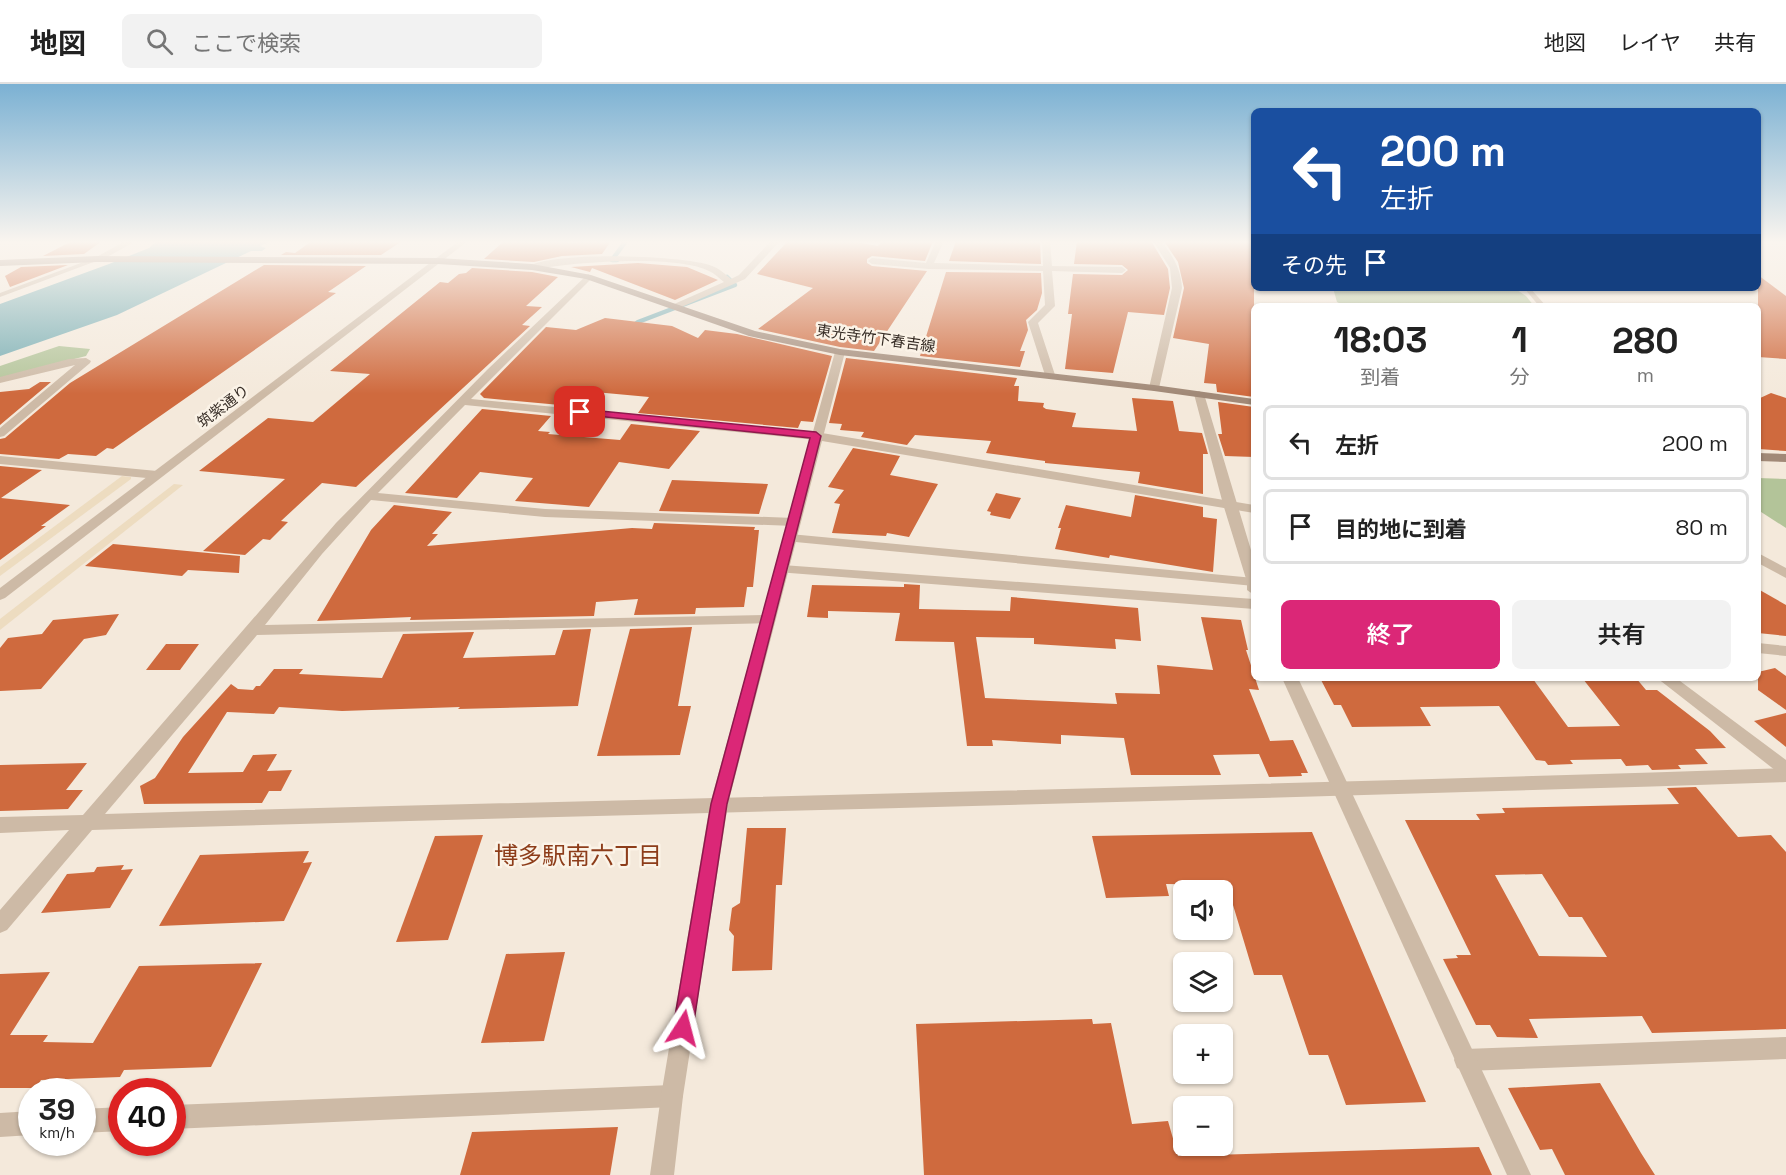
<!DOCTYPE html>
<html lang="ja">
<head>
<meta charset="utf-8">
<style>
  :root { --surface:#fff; --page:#f2f2f2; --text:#222; --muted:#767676; --line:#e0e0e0; --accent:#db2777 }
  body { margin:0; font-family:"Space Grotesk","Noto Sans JP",sans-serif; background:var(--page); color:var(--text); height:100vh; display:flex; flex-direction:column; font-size:22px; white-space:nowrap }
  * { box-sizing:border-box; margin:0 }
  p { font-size:20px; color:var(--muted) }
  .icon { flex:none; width:33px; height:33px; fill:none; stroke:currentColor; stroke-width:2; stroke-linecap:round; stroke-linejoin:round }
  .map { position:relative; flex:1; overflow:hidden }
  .side { position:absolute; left:1251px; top:219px; width:510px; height:378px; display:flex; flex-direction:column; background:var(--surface); border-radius:9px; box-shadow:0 2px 4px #0004 }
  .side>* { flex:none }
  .banner { position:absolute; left:1251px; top:24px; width:510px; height:183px; border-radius:9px; box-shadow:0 2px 4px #0004; background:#1a4fa0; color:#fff; overflow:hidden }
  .buttons { position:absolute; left:1173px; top:796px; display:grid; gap:12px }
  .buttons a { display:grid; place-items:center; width:60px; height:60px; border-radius:9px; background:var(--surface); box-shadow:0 2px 4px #0004; font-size:30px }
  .speed { position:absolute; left:18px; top:994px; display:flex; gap:12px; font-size:30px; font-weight:700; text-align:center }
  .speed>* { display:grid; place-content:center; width:78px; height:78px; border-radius:50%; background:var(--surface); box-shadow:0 2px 4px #0004; line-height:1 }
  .speed small { font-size:15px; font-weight:400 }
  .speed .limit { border:9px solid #d22; background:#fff; color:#111 }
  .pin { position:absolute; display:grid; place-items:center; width:51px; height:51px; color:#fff; margin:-26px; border-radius:12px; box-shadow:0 3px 9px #0006 }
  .me { position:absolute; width:66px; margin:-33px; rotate:9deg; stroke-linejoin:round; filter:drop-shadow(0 0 4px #0008) }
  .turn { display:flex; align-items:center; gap:21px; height:126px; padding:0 30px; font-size:27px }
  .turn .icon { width:78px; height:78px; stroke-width:2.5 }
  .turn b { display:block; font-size:42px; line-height:51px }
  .then { display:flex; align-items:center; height:57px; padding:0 30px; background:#0003; gap:12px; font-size:22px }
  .eta { display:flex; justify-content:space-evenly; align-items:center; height:102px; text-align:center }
  .eta b { font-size:36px; font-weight:600; line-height:42px }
  .action { display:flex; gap:12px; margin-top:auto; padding:12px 30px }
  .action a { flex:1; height:69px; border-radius:9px; background:var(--accent); color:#fff; font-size:24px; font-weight:600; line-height:69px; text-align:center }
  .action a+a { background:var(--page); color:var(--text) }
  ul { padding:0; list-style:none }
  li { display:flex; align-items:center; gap:18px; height:75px; margin:0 12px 9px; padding:0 18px; border:3px solid var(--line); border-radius:9px }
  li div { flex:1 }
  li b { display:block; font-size:22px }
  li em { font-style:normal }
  header { display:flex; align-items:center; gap:36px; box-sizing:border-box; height:84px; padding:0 30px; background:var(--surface); border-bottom:2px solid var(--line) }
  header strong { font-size:28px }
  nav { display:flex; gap:33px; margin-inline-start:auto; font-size:21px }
  .search { width:420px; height:54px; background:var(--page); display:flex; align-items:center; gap:15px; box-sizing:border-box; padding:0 21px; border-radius:9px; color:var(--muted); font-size:22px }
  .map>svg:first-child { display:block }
  .green { fill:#b3c499 }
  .plaza { fill:#eddcc0 }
  .water { fill:#77adb3 }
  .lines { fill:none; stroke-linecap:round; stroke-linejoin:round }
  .stream { stroke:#77adb3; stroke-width:4.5 }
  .building { fill:#cf6a3e; fill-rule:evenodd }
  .service { fill:#cdbaa6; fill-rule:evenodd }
  .minor { fill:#cdbaa6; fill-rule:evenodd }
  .tertiary { fill:#cdbaa6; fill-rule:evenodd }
  .secondary { fill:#a18977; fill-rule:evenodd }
  .route { fill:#db2777; stroke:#8e194d; stroke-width:1.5 }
  .labels { text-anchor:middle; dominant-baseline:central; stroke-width:5; stroke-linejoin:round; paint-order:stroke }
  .far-street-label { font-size:15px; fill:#382e27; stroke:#fbf3e7 }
  .near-neighbourhood-label { font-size:24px; fill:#8d3d1a; stroke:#fbf3e7 }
</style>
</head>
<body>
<header>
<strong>地図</strong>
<div class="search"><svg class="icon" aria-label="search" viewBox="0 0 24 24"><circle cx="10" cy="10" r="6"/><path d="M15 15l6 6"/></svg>ここで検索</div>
<nav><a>地図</a><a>レイヤ</a><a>共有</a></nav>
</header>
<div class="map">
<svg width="1786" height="1091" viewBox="0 0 1786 1091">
  <rect width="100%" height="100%" fill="#f4e9db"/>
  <g class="green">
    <path d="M1333,204H1514L1526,212L1534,222H1345L1337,218Z"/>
    <path d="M59,262L90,265L86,272L0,294V282Z"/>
    <path d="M1758,394L1786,395V444L1758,426Z"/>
  </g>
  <g class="plaza">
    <path d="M122,392L131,393V395L0,492V483Z"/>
    <path d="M174,400L183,401L0,546V535Z"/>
  </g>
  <path class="water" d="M157,157H271L260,162L266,164L262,167H251L117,231L0,272V220L109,180L149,164Z"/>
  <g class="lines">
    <g class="stream">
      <path d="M617,176H612L626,157"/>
      <path d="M632,243L638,238L735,201L727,193"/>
    </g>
  </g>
  <g class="building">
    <path d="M72,157H102L84,170L43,172Z"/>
    <path d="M316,157H402L381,171H281L286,168L295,169L309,159Z"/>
    <path d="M504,157L577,159L579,157H611L602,170L562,172L534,178L484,175Z"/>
    <path d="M788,157H849L878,162L882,157H933L925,177L872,172L867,175V179L872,182L927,187L874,267L840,263L758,245L813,204L757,190Z"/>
    <path d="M956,157H1040L1041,180L949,177Z"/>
    <path d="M1077,157H1151L1168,185L1170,204L1164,231L1128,228L1113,289L1065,285L1072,230H1068L1073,190L1122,191L1128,186L1122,181L1074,180Z"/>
    <path d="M1164,157H1254V313L1217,308L1216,300L1204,299L1209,260L1173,254L1184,204L1178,178Z"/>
    <path d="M638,179L687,183L718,196L675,216L592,184L590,188L571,183Z"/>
    <path d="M68,181L10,203L5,192L21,183Z"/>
    <path d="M264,181L366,182L328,208L336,209L113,365L107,364L96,372L68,370L59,375L0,370V355L5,354L70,299Z"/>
    <path d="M472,184L532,188L558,193L526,222L542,223L522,241L530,242L356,403L322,399L281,437L288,438L270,456L263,455L245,471L203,467L285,395L199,387L268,334L313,338L370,290L330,287L440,198L448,199L459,190L466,189Z"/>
    <path d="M946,188L1041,189L1042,209L1037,226L1026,236L1028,246L1020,267H1025L1020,283L920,272Z"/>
    <path d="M1758,191L1786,212V275L1758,273Z"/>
    <path d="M605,234L672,242L698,254L705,246L737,250L832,272L813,338L801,337L798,344L638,329L649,313L573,306L560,321L484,314L480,310L546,243L576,246Z"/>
    <path d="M846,274L1017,294L1014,302H1019L1018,317L1044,319L1043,323L1046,325L1076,329L1072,343L1137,347L1132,314L1173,317L1179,347L1202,349L1208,370H1203V410L1138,399L1140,388L1045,379V377L986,369L991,357L915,351L907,361L861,353L864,348L840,346L842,340L829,339Z"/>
    <path d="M40,298H51L0,341V308L29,305Z"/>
    <path d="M1771,309L1786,314V367L1758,365V315Z"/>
    <path d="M1218,318L1254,323V373L1225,372L1218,350H1222Z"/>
    <path d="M482,325L551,332L538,347L550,348L548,350L620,356L631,340L700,347L669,385L619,378L589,423L515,417L533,394L480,388L457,414L405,409Z"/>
    <path d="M853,364L900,372L890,391L938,400L909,453L887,449L886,452L832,449L840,420L834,419L844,406L828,403Z"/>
    <path d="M0,382L42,386L1,414L70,421L41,442H46L0,476Z"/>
    <path d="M672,396L768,400L759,430L659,427Z"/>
    <path d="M996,409L1021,414L1010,435L990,431L991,428L987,427Z"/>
    <path d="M1135,411L1203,423V433L1217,435L1213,488L1110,471L1109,474L1055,465L1061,444H1058L1066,421L1131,433Z"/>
    <path d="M394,421L452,428L432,450H438L427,462L632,444L652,445L654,439L755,443L754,446H759L753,503H747L744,523L696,524L695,530L634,531L638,515L596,518L594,532L410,536L411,533L317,537L371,446Z"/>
    <path d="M113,460L240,472L239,489L188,486L182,492L85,482Z"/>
    <path d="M904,500L920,501L919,525L1010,527L1011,513L1138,524L1141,557L1115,555L1116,565L1034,560V554L976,553L985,614L1117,620L1115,609L1160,610L1157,581L1213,586L1201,533L1241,536L1248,566H1246L1259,606L1249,605L1270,657L1293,656L1308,689H1301L1302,692L1269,693L1259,670L1213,671L1221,691H1131L1124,654L1061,651V660L992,656L993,662H967L954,558L895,557L900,529L828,527V534L807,533L812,501L904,503Z"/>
    <path d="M1758,505L1786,521V552L1758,549Z"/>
    <path d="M119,530L106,551L84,555L41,605L0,607V564L8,554L42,550L53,536Z"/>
    <path d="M692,543L678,622H691L680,671L597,672L630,545Z"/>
    <path d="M591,545L578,622L458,625L460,623L342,627L279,623L274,630L227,628L188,689L243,688L253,671L277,670L267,687L292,686L281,707H269L262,719L144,720L140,702L155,694L183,653L231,600L238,605L253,606L256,602H260L274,585H303L299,590L382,594L403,550L474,548L463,574L555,571L563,546Z"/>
    <path d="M166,560H199L180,586H146Z"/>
    <path d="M1775,584L1786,592V626L1758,606V588Z"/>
    <path d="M1320,594H1475L1476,597L1533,595L1568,643L1620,642L1583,595L1636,594L1646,606H1657L1710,647L1726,664L1695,665L1708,680L1678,681L1681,685L1652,686L1648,681L1626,682L1621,675L1570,676L1573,680L1548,681L1545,677L1536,676L1499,622L1420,623L1431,642L1352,643L1341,621H1334Z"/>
    <path d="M1786,629V663L1754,637Z"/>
    <path d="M87,679L66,706H83L68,725L0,727V681Z"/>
    <path d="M1696,703L1738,753L1771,751L1786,768V945L1652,949L1642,932L1529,935L1538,954L1497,953L1490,941H1476L1443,875L1458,874L1456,871H1471L1405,736H1480L1476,730L1505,729L1502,724L1679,720L1667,704ZM1542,790L1569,833H1582L1607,873L1539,872L1495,791Z"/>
    <path d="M747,744H786L782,801H776L772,886L732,887L734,852L729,846L732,824L740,819Z"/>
    <path d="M1312,748L1426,1018L1346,1021L1328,971H1309L1282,891H1254L1227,801L1166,800L1169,812L1106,814L1092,752Z"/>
    <path d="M483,751L448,856L396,858L435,752Z"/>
    <path d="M309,767L303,779L312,778L284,837L159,842L200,771Z"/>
    <path d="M124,781L121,786L133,785L110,824L41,829L67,790L94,788L97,783Z"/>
    <path d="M565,868L544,957L481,959L506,870Z"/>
    <path d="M262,879L211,983L124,986L120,993L41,996L36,1004H0V890L50,888L10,951H48L43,958L93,959L139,882Z"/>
    <path d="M1092,935L1093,940L1111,939L1132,1040L1168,1037L1178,1072L1479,1063L1492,1091H924L916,940Z"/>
    <path d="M1600,999L1641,1069L1655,1091H1565L1552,1065L1540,1066L1508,1004Z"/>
    <path d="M618,1043L610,1091H460L472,1048Z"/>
  </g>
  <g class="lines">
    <g class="service">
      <path d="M97,173L100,175L99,176L0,213V209Z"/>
      <path d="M1524,204H1530L1546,222H1539Z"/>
    </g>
    <g class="minor">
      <path d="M125,157H136L100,177L93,175Z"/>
      <path d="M771,157H780L745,195L675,226L670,223L672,221L724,198C719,194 714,189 709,187C677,170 568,178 532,186L528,183C551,167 683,171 712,182C719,184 725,190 731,195L739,191Z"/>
      <path d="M936,157H944L934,179L1043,182L1042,157H1050L1052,182L1122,183L1126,186L1122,189L1052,187L1055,222L1038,239L1055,291L1050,294L1045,291L1028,238L1045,221L1043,187L929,185L872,180L868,177L872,174L926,179Z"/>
      <path d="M1153,157H1161C1173,172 1181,185 1182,204L1159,304L1154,307L1149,304L1172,204L1170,184Z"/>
      <path d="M588,190L592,193L591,195L471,315L816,348L1254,421V429L816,356L465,321L378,409L545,425L794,434L801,438L794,442L545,433L371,416L322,470L265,541L767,531L772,533L774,536L772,539L257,551L105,730C665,714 1226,703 1786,684V698C1221,717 657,729 92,746L7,846L0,849V826L69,746L0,749V733L83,731L336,439L488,285Z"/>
      <path d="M86,274L91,277L90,279L4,352L0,353V344L75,281L0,299V293L69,275Z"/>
      <path d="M0,372L157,387L163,391L157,395L0,380Z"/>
      <path d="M790,450L1254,494V502L785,457L783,454Z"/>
      <path d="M782,481L1254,515V525L777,488L775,485L777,482Z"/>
      <path d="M1758,559L1786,562V572L1758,569Z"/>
      <path d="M1786,953V975L1465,987L1457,984L1454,976L1457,968L1465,965Z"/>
      <path d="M672,1001L680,1004L683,1012L680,1020L672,1023L172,1045V1021Z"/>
      <path d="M122,1023V1047L82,1049V1025Z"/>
      <path d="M32,1027V1051L0,1053V1029Z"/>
    </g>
    <g class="tertiary">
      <path d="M459,157H468L5,514L0,516V504Z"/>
      <path d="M840,265L845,268L728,720L683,1012L674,1091H650L661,1012L710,720L835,268Z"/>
      <path d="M1199,307L1204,310L1254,476V511L1247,506V498L1223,420L1194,310Z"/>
      <path d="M1758,469L1786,484V494L1758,479Z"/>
      <path d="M1282,594H1298L1531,1091H1507Z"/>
      <path d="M1657,594H1676L1786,676V692L1780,690Z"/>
    </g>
    <g class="secondary">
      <path d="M97,172L438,174L532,180L591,191L755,247L840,265L1154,301L1254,315V321L1154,307L840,271L749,252L586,195L532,186L438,180L97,178L0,182V176Z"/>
      <path d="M1758,369L1786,370V378L1758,377Z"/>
    </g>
  </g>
  <linearGradient id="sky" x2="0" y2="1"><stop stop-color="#7bb1d3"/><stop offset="0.51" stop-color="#faf5ef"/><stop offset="1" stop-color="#faf5ef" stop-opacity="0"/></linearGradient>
  <rect width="1786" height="310" fill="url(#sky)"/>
  <path class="route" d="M580,325L816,348L821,352L727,720L693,944L690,951L683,954L676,951L673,944L711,720L810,354L577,330L575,328Z"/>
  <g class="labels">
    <g class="far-street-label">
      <text transform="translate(876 254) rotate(8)">東光寺竹下春吉線</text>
      <text transform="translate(223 322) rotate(-37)">筑紫通り</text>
    </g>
    <g class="near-neighbourhood-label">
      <text x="578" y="771">博多駅南六丁目</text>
    </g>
  </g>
</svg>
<div class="buttons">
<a><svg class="icon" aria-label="sound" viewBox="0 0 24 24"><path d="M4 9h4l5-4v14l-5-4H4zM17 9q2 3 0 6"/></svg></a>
<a><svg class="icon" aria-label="layers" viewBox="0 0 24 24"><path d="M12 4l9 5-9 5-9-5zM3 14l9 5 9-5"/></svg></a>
<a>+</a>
<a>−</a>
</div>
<div class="speed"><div>39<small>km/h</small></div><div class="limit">40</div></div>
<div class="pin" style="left:580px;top:328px;background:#d93025"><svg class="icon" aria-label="arrive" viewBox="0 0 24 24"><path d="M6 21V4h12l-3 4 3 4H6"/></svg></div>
<svg class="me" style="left:683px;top:944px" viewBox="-20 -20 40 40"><path d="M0-17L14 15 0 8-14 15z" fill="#db2777" stroke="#fff" stroke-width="4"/></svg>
<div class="banner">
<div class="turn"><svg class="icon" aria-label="left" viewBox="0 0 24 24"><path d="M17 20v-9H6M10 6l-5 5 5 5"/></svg><div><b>200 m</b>左折</div></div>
<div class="then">その先<svg class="icon" aria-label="arrive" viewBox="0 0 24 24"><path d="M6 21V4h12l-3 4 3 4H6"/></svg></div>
</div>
<section class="side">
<div class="eta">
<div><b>18:03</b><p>到着</p></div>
<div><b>1</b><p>分</p></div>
<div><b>280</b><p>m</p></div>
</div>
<ul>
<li><svg class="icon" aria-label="left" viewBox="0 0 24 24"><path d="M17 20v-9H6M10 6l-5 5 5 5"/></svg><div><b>左折</b></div><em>200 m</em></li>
<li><svg class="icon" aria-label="arrive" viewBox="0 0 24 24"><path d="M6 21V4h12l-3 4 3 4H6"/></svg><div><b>目的地に到着</b></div><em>80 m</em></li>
</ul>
<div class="action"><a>終了</a><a>共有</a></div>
</section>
</div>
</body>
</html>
